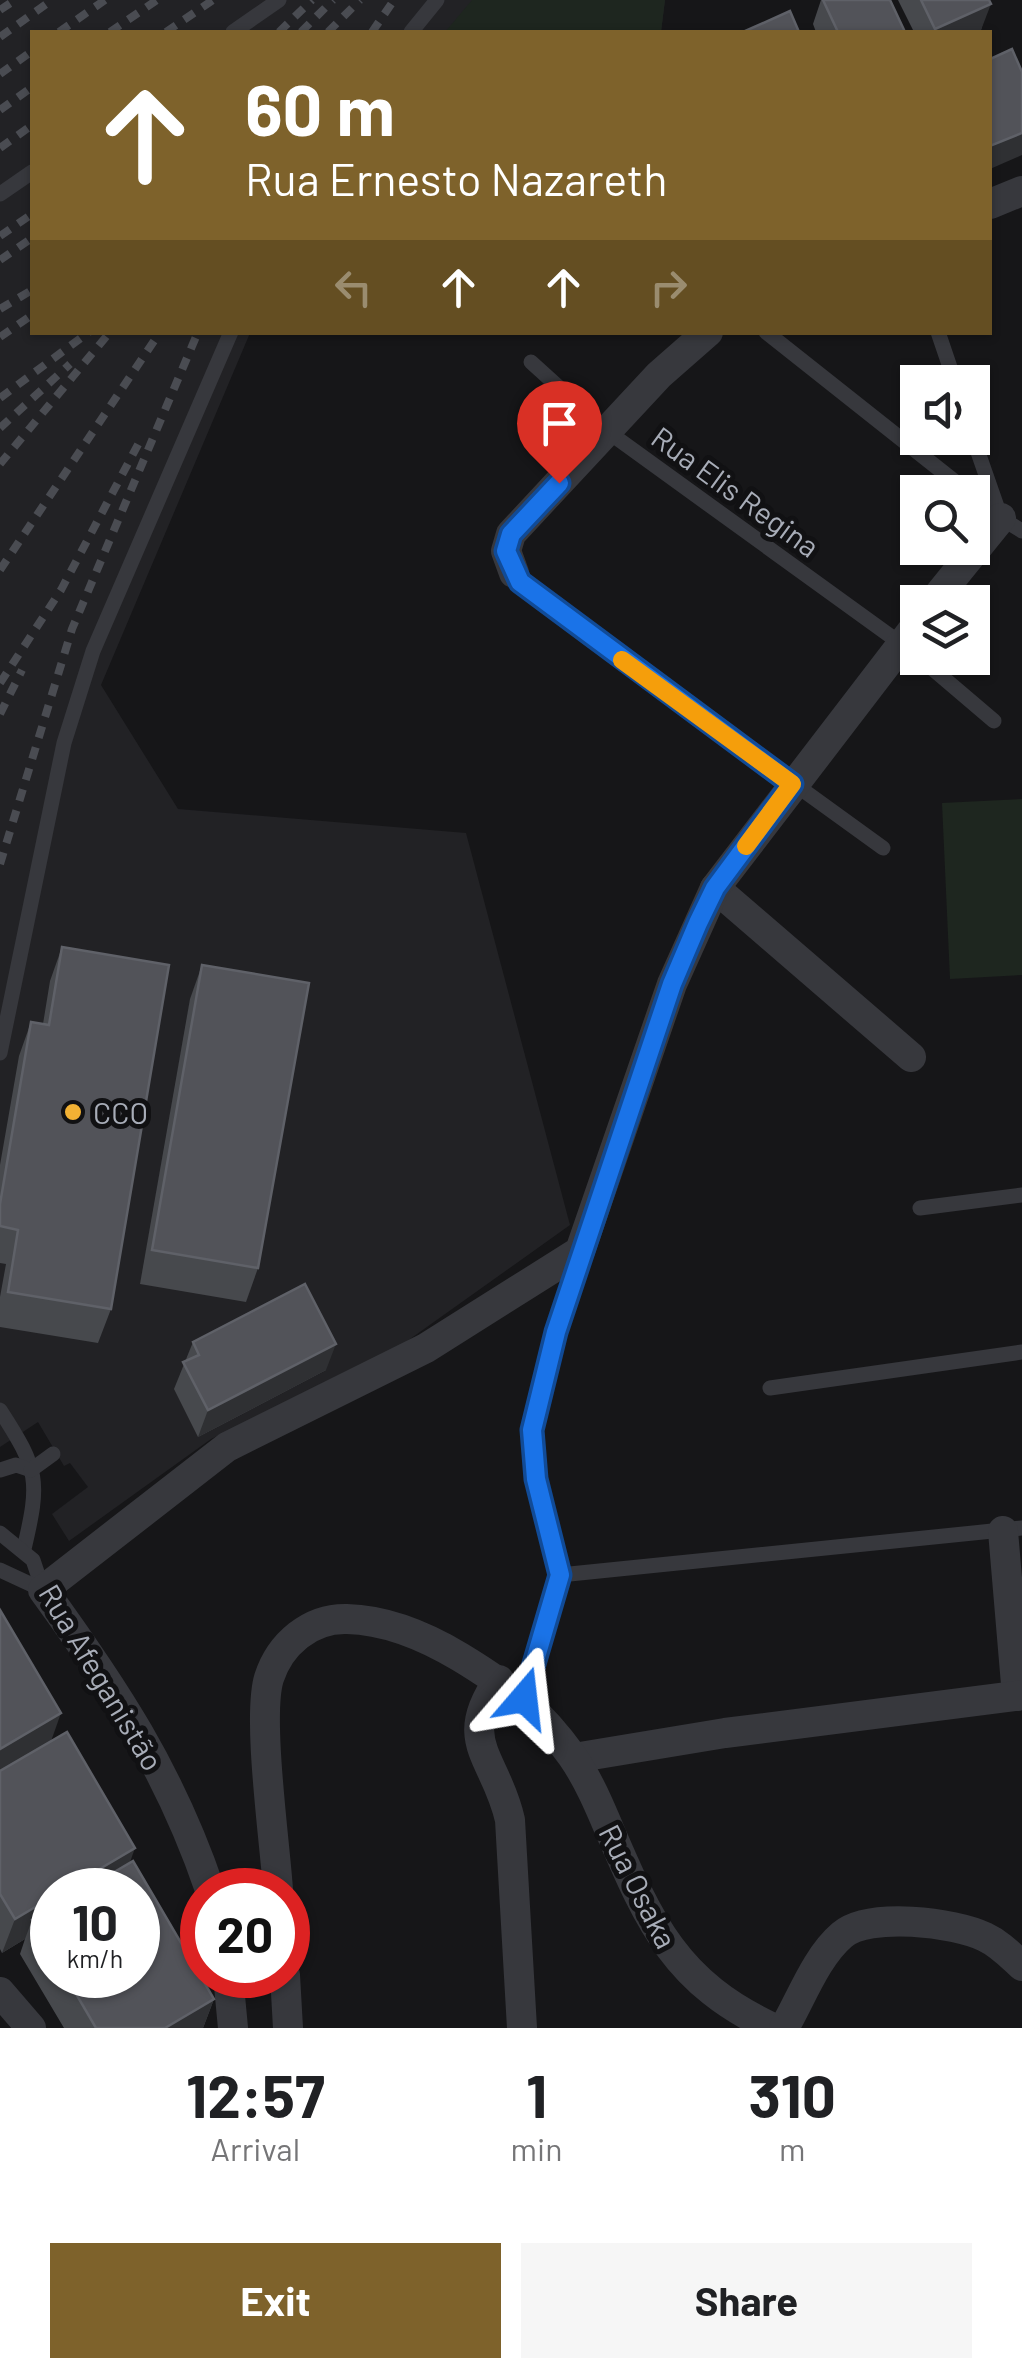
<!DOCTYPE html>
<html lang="en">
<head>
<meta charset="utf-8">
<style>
  :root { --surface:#fff; --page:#f6f6f6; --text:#202124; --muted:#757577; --accent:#7e622b }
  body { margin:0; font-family:Barlow,sans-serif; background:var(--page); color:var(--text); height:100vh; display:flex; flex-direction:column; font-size:38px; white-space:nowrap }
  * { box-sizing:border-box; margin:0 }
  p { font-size:32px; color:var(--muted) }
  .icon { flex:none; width:55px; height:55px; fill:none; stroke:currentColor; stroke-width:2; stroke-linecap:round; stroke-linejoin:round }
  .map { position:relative; height:2028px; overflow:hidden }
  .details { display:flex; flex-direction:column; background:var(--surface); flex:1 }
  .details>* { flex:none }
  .top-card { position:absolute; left:30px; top:30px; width:962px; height:305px; border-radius:0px; box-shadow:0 2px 8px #0004; background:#7e622b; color:#fff; overflow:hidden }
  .controls { position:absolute; left:900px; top:365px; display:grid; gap:20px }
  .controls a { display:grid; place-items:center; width:90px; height:90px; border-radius:0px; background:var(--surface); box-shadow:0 2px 8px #0004; font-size:50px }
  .speed { position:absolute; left:30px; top:1868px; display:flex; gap:20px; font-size:50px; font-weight:700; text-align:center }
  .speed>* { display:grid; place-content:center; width:130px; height:130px; border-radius:50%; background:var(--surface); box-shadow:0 2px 8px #0004; line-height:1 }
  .speed small { font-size:25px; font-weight:400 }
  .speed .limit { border:15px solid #d22; background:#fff; color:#111 }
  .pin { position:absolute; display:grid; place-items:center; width:85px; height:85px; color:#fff; margin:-102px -42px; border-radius:50% 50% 50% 0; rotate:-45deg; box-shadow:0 0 10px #0007 }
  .pin .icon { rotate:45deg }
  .me { position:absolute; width:110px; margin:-55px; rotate:17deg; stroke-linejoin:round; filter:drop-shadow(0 0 8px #0008) }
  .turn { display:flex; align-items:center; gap:35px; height:210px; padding:0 50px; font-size:45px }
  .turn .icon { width:130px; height:130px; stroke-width:2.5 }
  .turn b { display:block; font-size:70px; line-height:85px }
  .lanes { display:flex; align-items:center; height:95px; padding:0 50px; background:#0003; justify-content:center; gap:50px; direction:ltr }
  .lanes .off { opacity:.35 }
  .eta { display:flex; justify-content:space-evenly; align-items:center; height:170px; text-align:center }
  .eta b { font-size:60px; font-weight:700; line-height:70px }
  .button { display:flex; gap:20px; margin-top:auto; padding:20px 50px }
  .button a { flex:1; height:115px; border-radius:0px; background:var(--accent); color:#fff; font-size:40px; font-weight:700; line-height:115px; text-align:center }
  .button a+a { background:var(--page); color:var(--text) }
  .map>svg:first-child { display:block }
  .built { fill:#222225 }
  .green { fill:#1e261f }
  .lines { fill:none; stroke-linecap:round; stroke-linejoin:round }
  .lane { stroke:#37383d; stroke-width:15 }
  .street { stroke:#37383d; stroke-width:30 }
  .rail { stroke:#4a4c52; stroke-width:8; stroke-dasharray:12 10; stroke-linecap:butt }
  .wall { fill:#47494d; fill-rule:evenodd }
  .shaded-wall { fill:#2f3033 }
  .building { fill:#525359; stroke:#5f6168; stroke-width:2.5 }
  .route-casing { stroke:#114b97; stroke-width:25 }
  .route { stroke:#1a73e8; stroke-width:18 }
  .slow { stroke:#f59e0b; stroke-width:18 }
  .poi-dot { fill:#f2b134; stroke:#111113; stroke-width:4 }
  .labels { text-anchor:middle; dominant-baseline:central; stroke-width:10; stroke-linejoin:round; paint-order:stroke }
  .street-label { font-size:30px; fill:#a8adb8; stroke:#111113 }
  .poi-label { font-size:30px; fill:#a8adb8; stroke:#111113; text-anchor:start }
</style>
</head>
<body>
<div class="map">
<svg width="1022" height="2028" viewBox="0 0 1022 2028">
  <rect width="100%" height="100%" fill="#161618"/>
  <path class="built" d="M0,0H665L661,32H32V332L250,333L101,685L178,809L466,833L570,1225L403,1344L211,1439L69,1541L52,1514L88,1487L70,1463L64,1466L38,1422L0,1447Z"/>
  <g class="green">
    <path d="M472,0H665L661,32H445Z"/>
    <path d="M1022,799V975L950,979L942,803Z"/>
  </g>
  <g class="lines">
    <g class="lane">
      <path d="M233,32L279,0"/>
      <path d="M411,32L437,0"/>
      <path d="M0,194L32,172"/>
      <path d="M766,332L968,492"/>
      <path d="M938,332L955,382"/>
      <path d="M531,362L607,431L918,656"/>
      <path d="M972,435L1001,518L1022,531"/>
      <path d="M972,496L1001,518"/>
      <path d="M514,573L532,594L883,848"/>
      <path d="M920,658L994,721"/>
      <path d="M0,1053L64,743L93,651L231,332"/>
      <path d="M920,1208L1022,1195"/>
      <path d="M770,1388L1022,1352"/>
      <path d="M0,1410C39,1470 40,1481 24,1549"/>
      <path d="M0,1470L16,1465L31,1470"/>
      <path d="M31,1470L53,1454"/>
      <path d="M0,1533L33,1560L43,1590"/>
      <path d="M0,1570L43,1590"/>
      <path d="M560,1575L1022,1528"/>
      <path d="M524,1698L560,1575L535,1479L532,1430L579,1254"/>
    </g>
    <g class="street">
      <path d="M990,204L1022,191"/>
      <path d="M514,573L506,551L511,534L659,375L708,332"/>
      <path d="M933,602L1001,518"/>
      <path d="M715,888L911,1057"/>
      <path d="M1003,1531L1017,1696"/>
      <path d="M499,1680C455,1742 496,1757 510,1820L522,2028"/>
      <path d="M574,1758L725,1733L1022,1695"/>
      <path d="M210,1890C170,1772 115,1689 43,1590L227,1447L426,1348L580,1251L672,984L715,888L918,623"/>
      <path d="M278,1890C275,1843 257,1717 269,1678C280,1644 310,1618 347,1619C388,1620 425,1636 460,1657C508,1686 539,1710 572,1756C588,1779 599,1805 610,1831C650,1924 676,1983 773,2028"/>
      <path d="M228,1975L233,2028"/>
      <path d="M285,1975L288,2028"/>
      <path d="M0,1992L31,2028"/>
      <path d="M784,2028C801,1999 816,1957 842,1935C869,1912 954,1922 985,1937C1000,1944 1010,1955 1022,1966"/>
    </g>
    <g class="rail">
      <path d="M0,10L15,0"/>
      <path d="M59,32L105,0"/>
      <path d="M110,32L157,0"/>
      <path d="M166,32L213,0"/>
      <path d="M279,32L312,0"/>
      <path d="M301,32L333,0"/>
      <path d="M328,32L360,0"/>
      <path d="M372,32L394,0"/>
      <path d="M0,37L52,0"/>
      <path d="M0,74L32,51"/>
      <path d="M0,110L32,87"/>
      <path d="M0,148L32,125"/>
      <path d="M0,236L32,214"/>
      <path d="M0,260L32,238"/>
      <path d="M0,309L32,290"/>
      <path d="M0,337L32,315"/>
      <path d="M0,398L89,332"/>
      <path d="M0,428L70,364"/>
      <path d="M0,464L110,332"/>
      <path d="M0,570L160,332"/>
      <path d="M0,683L61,590L142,437"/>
      <path d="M0,714L22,670"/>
      <path d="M0,864L72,629L198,332"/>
    </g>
  </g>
  <g class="wall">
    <path d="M821,0H890L905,32H816L813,24Z"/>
    <path d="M898,0H989L981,30L977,32H914Z"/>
    <path d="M62,947L111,1309L98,1343L0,1327V1297L6,1264L0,1263V1165L19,1056L31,1022L43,1024L50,981Z"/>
    <path d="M202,965L258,1268L246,1302L140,1284L190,999Z"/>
    <path d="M193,1342L326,1370L198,1437L174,1389Z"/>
    <path d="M0,1610L51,1742L130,1863L214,1999L203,2028H64L20,1954L25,1939L2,1953L0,1949ZM52,1890L138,1975H52Z"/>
  </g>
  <g class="shaded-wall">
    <path d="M991,4L981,30L977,32H934L935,29Z"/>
    <path d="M1022,133V155L990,169V146Z"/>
    <path d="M336,1344L326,1370L198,1437L208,1410Z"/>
    <path d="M61,1713L49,1747L0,1776V1749Z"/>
    <path d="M135,1848L123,1882L109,1890H64Z"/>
    <path d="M52,1897V1923L32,1920L25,1939L2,1953L15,1919Z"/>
    <path d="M214,1999L203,2028H165Z"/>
  </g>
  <g class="building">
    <path d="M823,0H890L905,32H838Z"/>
    <path d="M921,0H989L991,4L935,29Z"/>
    <path d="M790,11L799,32H743Z"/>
    <path d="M1012,49L1022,72V133L990,146V59Z"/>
    <path d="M62,947L169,965L111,1309L8,1292L18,1230L0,1226V1204L31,1022L49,1025Z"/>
    <path d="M202,965L309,983L258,1268L152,1250Z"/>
    <path d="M305,1284L336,1344L208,1410L183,1362L199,1355L193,1342Z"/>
    <path d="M0,1610L61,1713L0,1749Z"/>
    <path d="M67,1732L135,1848L64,1890H52V1897L15,1919L0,1894V1771Z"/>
    <path d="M133,1861L214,1999L165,2028H96L65,1975H138V1890H84Z"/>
    <path d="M52,1908V1954L32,1920Z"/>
  </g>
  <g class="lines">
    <defs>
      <path id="route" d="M524,1698L560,1575L536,1479L532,1430L556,1332L672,984L698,923L715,888L792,784L520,582L506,551L511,534L559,483"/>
    </defs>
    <use href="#route" class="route-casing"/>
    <use href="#route" class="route"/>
    <path class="slow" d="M622,660L792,784L746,846"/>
  </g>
  <circle class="poi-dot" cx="73" cy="1112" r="10"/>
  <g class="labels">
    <g class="street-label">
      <text transform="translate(736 491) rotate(36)">Rua Elis Regina</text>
      <text transform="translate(102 1677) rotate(59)">Rua Afeganistão</text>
      <text transform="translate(639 1886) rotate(63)">Rua Osaka</text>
    </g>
    <g class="poi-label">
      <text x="93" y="1112">CCO</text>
    </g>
  </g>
</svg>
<div class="controls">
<a><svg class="icon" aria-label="sound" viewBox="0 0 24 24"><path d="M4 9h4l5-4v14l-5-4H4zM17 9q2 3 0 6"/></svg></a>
<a><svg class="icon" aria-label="search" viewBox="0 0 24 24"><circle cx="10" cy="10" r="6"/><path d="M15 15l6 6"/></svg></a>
<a><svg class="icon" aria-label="layers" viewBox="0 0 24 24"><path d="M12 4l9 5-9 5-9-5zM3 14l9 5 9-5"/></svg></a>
</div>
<div class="speed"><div>10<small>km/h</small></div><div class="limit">20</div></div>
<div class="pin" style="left:559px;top:483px;background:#d93025"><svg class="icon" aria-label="arrive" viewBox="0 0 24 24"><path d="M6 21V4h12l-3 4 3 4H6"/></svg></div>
<svg class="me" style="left:524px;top:1698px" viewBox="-20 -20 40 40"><path d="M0-17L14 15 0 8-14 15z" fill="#1a73e8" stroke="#fff" stroke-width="4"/></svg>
<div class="top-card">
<div class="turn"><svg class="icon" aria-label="ahead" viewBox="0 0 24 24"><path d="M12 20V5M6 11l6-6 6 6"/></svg><div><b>60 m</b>Rua Ernesto Nazareth</div></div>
<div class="lanes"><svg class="icon off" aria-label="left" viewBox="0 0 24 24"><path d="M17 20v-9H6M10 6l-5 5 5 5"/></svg><svg class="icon" aria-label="ahead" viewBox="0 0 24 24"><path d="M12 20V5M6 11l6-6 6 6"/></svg><svg class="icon" aria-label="ahead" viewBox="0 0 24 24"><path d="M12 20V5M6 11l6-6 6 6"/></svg><svg class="icon off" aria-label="right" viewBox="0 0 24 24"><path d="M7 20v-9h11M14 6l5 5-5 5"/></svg></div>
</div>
</div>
<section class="details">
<div class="eta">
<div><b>12:57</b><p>Arrival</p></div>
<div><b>1</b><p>min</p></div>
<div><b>310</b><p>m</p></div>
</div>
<div class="button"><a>Exit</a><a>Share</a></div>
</section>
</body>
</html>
